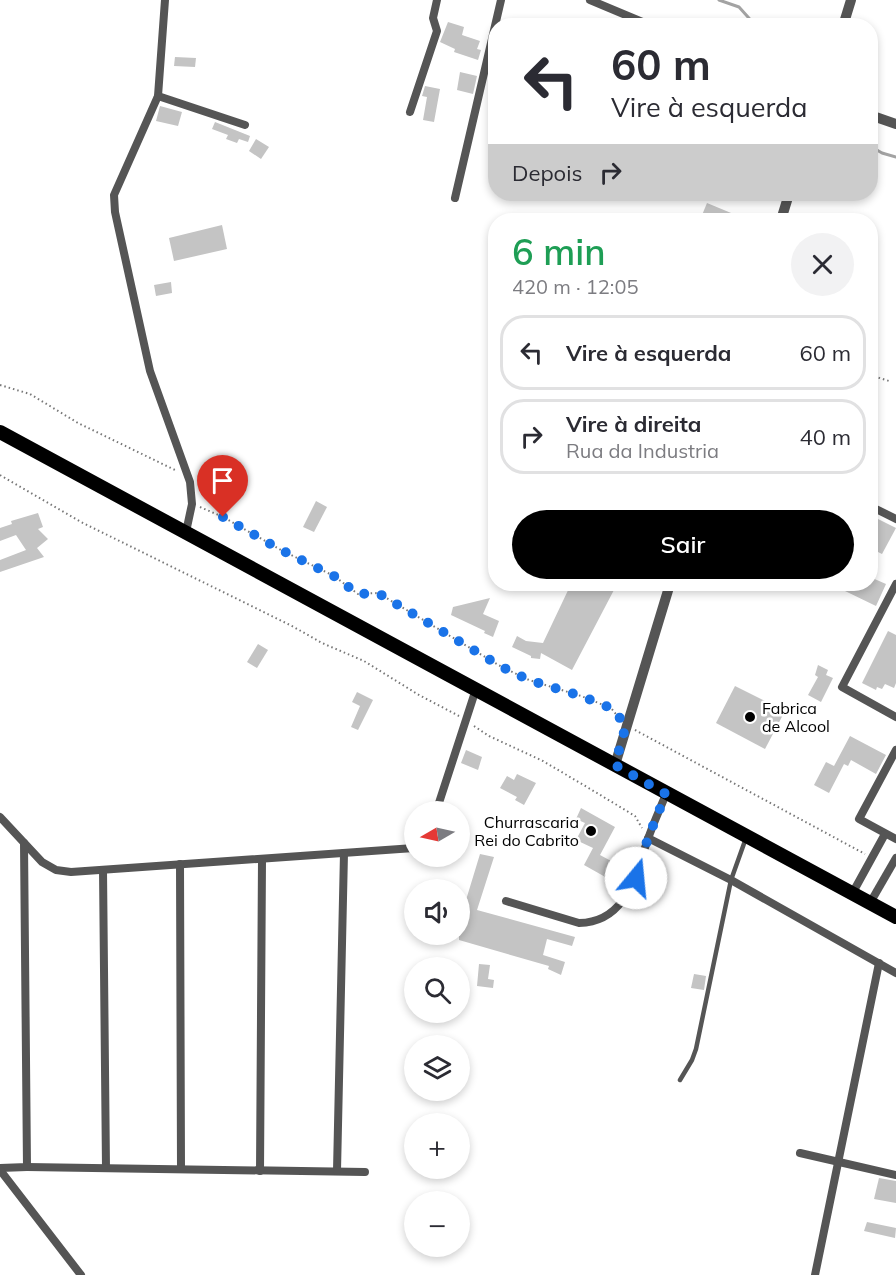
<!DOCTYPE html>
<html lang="pt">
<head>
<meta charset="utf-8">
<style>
  :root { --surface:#fff; --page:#f2f2f3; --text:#2b2b33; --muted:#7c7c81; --line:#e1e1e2; --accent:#000 }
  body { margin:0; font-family:Mulish,sans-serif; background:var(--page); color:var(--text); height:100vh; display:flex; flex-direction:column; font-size:22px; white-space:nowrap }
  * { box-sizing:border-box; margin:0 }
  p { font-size:20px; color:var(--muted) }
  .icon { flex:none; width:33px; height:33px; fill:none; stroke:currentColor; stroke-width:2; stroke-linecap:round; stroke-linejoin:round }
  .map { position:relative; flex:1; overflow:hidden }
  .panel { position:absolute; left:488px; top:213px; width:390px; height:378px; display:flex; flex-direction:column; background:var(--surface); border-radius:24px; box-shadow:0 3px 9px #0003 }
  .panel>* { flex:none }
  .top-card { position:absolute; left:488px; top:18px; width:390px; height:183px; border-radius:24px; box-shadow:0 3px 9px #0003; background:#fff; color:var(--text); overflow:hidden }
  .needle { width:39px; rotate:261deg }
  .fabs { position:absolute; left:404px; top:801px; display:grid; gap:12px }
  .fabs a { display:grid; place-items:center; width:66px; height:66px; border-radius:50%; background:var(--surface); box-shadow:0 3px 9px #0003; font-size:30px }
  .pin { position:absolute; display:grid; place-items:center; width:51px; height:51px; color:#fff; margin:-62px -26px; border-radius:50% 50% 50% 0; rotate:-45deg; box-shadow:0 0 6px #0007 }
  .pin .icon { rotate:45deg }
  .me { position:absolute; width:66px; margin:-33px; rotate:17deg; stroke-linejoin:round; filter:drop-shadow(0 0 4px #0008) }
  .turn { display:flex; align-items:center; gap:21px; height:126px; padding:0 24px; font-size:27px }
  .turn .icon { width:78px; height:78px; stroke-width:2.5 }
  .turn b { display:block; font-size:42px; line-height:51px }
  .then { display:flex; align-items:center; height:57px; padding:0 24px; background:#0003; gap:12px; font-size:22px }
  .round { display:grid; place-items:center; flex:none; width:63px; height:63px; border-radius:32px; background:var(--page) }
  .overview { display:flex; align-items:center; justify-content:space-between; height:102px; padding:0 24px }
  h1 { font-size:36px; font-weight:600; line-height:45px; color:#1e9e55 }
  .action { display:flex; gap:12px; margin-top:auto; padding:12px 24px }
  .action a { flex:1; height:69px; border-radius:36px; background:var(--accent); color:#fff; font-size:24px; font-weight:600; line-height:69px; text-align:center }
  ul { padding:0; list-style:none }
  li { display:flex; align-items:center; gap:18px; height:75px; margin:0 12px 9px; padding:0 12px; border:3px solid var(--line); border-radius:24px }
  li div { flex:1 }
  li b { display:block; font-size:22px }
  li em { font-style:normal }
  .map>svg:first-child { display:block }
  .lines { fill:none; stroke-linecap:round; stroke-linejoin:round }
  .stream { stroke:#a3a3a3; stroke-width:3 }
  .building { fill:#c4c4c4 }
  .path { stroke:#777; stroke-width:2; stroke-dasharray:1.5 3; stroke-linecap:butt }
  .service { stroke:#555; stroke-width:4.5 }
  .minor { stroke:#555; stroke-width:8 }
  .tertiary { stroke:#555; stroke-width:10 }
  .primary { stroke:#000; stroke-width:14 }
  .route { stroke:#1a73e8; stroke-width:10; stroke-dasharray:0 18 }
  .poi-dot { fill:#000; stroke:#fff; stroke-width:2 }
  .labels { text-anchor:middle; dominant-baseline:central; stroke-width:5; stroke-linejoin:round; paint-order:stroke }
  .poi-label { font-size:16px; fill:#000; stroke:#fff; text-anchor:start }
</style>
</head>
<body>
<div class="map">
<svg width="896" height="1275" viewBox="0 0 896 1275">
  <rect width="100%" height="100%" fill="#fff"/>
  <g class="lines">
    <g class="stream">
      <path d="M719,0L739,7L756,26"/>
      <path d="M870,146L882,153L896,157"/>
    </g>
  </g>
  <g class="building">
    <path d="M448,22L464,27L462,35L480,41L477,49L481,50L478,60L454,52L455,49L440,42Z"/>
    <path d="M175,57L196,58L195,67L174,66Z"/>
    <path d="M460,72L477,76L473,94L457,90Z"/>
    <path d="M425,86L440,89L434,122L423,120L427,97L422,96Z"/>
    <path d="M160,106L182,112L178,126L156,121Z"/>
    <path d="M215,122L250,136L248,142L239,139L237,143L226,139L228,135L212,129Z"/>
    <path d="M256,139L269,147L261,159L249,151Z"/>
    <path d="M707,203L748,220H700Z"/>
    <path d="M222,225L227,249L174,261L169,238Z"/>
    <path d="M171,282L172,293L156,296L154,285Z"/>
    <path d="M316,501L327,507L314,532L303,527Z"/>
    <path d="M38,513L43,527L38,529L48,539L37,548L44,557L0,572V560L26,550L16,535L0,541V528L12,524L11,521Z"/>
    <path d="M874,517L896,528L882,554L870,548V524Z"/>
    <path d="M870,577L886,584L876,606L845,591L847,584H870Z"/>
    <path d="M571,584H606L615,588L572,670L541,653L540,659L531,658V656L512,647L517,636L526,641L543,643Z"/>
    <path d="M490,598L483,614L499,621L493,637L484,633L485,631L451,615L453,607Z"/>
    <path d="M888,631L896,635V683L894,688L885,684L882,689L877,687L876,690L862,683Z"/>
    <path d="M258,644L268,650L257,668L247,662Z"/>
    <path d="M818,665L828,670L826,675L833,678L821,702L808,695L818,677L815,675Z"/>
    <path d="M735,686L785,711L765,749L716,723Z"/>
    <path d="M357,692L373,700L358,730L351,727L360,706L352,702Z"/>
    <path d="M850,736L886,755L876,774L851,760L848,766L844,764L829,793L814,785L826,762L834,766Z"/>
    <path d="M466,750L482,757L478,770L461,763Z"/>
    <path d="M517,774L536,783L524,805L515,800L517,797L500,788L507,776L514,780Z"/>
    <path d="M581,808L615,827L600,855L624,868L616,883L584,865L593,848L576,840L585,823L576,819Z"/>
    <path d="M480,854L494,857L477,910L575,937L572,946L547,939L543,955L565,962L561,975L548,969L549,966L459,940V923Z"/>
    <path d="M479,964L490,965L488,979L494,980L493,988L477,986Z"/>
    <path d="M694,974L706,976L704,990L691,988Z"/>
    <path d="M879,1178L896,1181V1203L874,1199Z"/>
    <path d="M867,1222L896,1228L895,1238L864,1231Z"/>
  </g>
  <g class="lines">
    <g class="path">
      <path d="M870,375L889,381"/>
      <path d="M0,385L30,394L78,423L175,470"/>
      <path d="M0,475L81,522L292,626L322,643L364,661L419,695L459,716"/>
      <path d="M200,507L223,517L281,550L334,576L358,594L378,593L502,667L529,680L581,696L611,708L619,718"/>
      <path d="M474,726L489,736L543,761L597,793L635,816L642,828"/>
      <path d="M635,730L865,854"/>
    </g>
    <path class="service" d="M680,1080L692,1060L696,1049L731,880L746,838"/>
    <g class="minor">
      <path d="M165,0L158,96L114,195L115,212L150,371L190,482L192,504L186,532"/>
      <path d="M590,0L652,26"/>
      <path d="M158,96L245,125"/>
      <path d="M410,112L437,31L433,18L437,0"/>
      <path d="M455,198L501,0"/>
      <path d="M876,509L896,519"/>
      <path d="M896,584L842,687L896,717"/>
      <path d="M896,750L859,819L896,839"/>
      <path d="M436,812L476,689"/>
      <path d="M0,817L42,862L56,870L71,872L414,848"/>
      <path d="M648,838L731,880L896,973"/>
      <path d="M180,864L181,1169"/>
      <path d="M103,870L106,1168"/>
      <path d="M852,894L885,834"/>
      <path d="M506,901L579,923C627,922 635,875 648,839C653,824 660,809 666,794"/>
      <path d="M870,903L896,858"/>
      <path d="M800,1153L896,1175"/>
      <path d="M27,1167L365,1172"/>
      <path d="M0,1168L27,1167L24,843"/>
      <path d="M0,1170L81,1275"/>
      <path d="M260,1171L262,860"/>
      <path d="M337,1171L344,853"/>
      <path d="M815,1275L879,963"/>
    </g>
    <g class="tertiary">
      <path d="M843,26L851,0"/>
      <path d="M870,115L896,124"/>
      <path d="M781,220L789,194"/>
      <path d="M615,765L670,584"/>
    </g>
    <path class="primary" d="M0,432C299,593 597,756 896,917"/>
  </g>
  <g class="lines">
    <path class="route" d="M223,517L281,550L334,576L358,594L378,593L502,667L529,680L581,696L611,708L626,725L615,765L666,794L648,838L636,878"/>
  </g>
  <g class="poi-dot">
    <circle cx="750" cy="717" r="6"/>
    <circle cx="591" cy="831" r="6"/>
  </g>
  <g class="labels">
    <g class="poi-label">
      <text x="762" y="708">Fabrica<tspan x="762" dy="18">de Alcool</tspan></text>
      <text x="579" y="822" text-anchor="end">Churrascaria<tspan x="579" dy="18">Rei do Cabrito</tspan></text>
    </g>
  </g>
</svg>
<div class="fabs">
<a><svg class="needle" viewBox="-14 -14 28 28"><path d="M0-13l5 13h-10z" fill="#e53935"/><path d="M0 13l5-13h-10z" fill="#7c7c81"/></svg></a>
<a><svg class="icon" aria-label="sound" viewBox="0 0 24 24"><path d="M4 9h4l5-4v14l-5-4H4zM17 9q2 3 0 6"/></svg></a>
<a><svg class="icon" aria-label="search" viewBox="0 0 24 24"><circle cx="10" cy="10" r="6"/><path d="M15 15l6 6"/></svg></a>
<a><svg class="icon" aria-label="layers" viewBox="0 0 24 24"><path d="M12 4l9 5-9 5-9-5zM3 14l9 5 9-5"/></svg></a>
<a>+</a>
<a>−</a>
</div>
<div class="pin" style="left:223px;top:517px;background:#d93025"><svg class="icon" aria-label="arrive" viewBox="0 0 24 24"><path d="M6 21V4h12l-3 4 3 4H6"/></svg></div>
<svg class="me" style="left:636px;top:878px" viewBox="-20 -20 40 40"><circle r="19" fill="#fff"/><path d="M0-13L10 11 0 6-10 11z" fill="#1a73e8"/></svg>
<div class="top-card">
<div class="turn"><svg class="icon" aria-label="left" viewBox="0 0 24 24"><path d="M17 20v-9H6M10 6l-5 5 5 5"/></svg><div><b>60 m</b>Vire à esquerda</div></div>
<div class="then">Depois<svg class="icon" aria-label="right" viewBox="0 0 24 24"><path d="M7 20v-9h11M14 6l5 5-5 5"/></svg></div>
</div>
<section class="panel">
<div class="overview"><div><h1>6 min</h1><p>420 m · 12:05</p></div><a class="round"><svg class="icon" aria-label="close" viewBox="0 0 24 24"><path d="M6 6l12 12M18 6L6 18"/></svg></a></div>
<ul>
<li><svg class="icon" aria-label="left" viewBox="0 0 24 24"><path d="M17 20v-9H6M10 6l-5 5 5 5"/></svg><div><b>Vire à esquerda</b></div><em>60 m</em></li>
<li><svg class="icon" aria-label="right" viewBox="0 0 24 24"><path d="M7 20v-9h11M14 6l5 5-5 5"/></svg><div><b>Vire à direita</b><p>Rua da Industria</p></div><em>40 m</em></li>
</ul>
<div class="action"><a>Sair</a></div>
</section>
</div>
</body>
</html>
